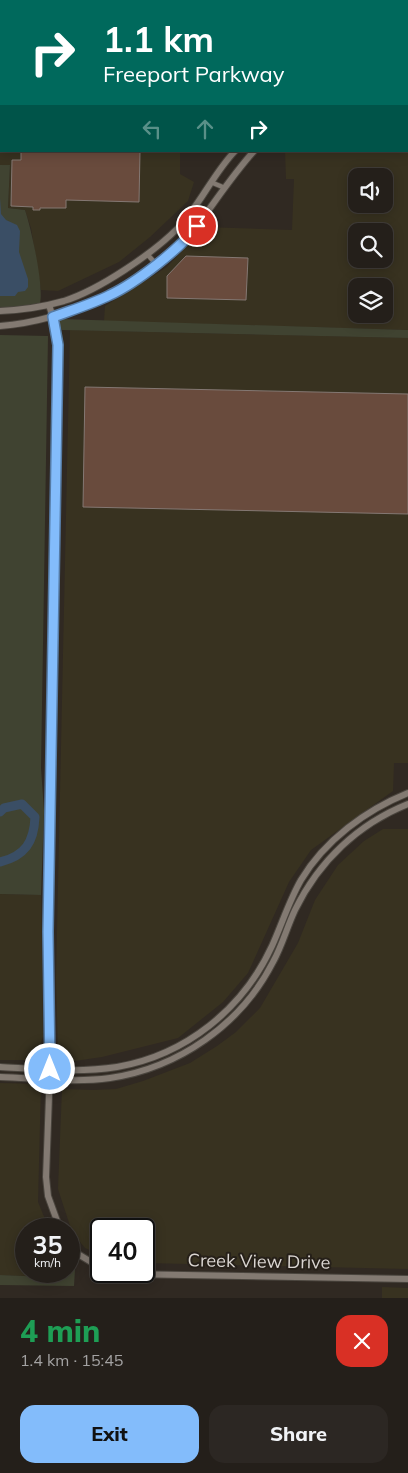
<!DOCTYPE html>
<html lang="en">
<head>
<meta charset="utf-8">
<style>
  :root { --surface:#241f1a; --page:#2c2723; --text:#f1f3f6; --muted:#a3a2a2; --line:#413d39; --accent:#83bcfb }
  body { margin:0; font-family:Mulish,sans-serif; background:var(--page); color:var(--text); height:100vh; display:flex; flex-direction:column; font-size:19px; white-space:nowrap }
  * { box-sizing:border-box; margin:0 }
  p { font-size:16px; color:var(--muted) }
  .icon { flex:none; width:28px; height:28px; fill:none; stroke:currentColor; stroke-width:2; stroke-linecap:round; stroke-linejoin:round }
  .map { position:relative; height:1298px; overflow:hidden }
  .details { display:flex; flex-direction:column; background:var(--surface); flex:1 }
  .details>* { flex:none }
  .banner { position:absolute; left:0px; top:0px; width:409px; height:152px; box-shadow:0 2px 12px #0003,0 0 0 1px var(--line); background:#00695c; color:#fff; overflow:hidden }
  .controls { position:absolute; left:348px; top:168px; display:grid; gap:10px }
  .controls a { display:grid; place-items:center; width:45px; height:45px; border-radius:10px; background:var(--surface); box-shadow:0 2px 12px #0003,0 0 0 1px var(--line); font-size:25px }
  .speed { position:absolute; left:15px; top:1218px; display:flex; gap:10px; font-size:25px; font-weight:700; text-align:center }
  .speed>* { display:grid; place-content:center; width:65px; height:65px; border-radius:50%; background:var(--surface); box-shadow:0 2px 12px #0003,0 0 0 1px var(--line); line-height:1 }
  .speed small { font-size:12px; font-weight:400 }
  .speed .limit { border:2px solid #111; border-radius:8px; background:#fff; color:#111 }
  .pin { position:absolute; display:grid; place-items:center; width:42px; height:42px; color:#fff; margin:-21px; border:2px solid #fff; border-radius:50%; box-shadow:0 1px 5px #0007 }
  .me { position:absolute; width:55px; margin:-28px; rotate:0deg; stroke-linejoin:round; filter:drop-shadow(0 0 4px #0008) }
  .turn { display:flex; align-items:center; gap:18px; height:105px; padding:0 20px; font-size:22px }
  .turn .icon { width:65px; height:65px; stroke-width:2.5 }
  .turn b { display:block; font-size:35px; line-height:42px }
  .lanes { display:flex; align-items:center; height:48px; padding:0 20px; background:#0003; justify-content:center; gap:25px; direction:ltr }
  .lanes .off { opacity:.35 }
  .round { display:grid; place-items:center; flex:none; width:52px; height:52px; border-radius:15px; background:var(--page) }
  .summary { display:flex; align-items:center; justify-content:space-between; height:85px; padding:0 20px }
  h1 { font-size:30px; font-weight:800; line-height:38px; color:#1e9e55 }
  .cta { display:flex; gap:10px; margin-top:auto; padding:10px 20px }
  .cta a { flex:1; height:58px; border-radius:15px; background:var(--accent); color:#111; font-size:20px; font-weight:800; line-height:58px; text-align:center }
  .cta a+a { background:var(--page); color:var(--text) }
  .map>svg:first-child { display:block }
  .industrial { fill:#383220; fill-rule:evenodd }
  .green { fill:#404331 }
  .water { fill:#3a4e65 }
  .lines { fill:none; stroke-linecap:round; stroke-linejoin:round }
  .river { stroke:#3a4e65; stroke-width:9 }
  .building { fill:#694b3d; stroke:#847873 }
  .street-casing { stroke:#4a453e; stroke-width:6 }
  .secondary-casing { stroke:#4a453e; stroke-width:8 }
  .street { stroke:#837a72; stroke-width:4.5 }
  .secondary { stroke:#837a72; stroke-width:6 }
  .route-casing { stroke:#557aa3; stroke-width:12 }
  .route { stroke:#83bcfb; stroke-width:9 }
  .labels { text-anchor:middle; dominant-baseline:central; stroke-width:4; stroke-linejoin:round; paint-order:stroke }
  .street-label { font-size:18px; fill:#dad5d1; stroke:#262019 }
</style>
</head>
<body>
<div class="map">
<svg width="408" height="1298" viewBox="0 0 408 1298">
  <rect width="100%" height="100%" fill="#302922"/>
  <g class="industrial">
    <path d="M0,0H363L1,1V151H180V174L194,182L188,201L150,237L119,262L58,291L41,290L31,228L25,210L8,208L10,166L0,165Z"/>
    <path d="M408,125V330L104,321L105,306L167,267L204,227L292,230L294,179H286L285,151H408ZM356,176H384V204H356ZM356,231H384V259H356ZM356,286H384V314H356Z"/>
    <path d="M70,330L408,338V763H394L393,791L311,850L289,882L248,973L223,1002L178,1038L102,1057L68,1062L58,1054L56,978Z"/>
    <path d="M383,829H408V1269L144,1263V1229H101V1255L85,1248L72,1232L58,1189L62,1089L93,1090L116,1089L143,1081L190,1063L217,1046L236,1032L260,1008L298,943L315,900L338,865L364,841Z"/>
    <path d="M0,894L41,895L43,1037L37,1052L25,1060H0Z"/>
    <path d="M0,1083L41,1084L38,1202L49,1229H26V1271H68L47,1277L0,1275Z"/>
    <path d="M382,1287L408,1288V1298H382Z"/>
  </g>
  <g class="green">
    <path d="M0,165H10L8,208L25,210C31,228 44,285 40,303L13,308L0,307Z"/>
    <path d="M61,319L408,330V338L62,330L59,324Z"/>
    <path d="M0,335L48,336L41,768L44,811L41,895L0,894Z"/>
    <path d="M75,1269L74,1286L0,1285V1275L47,1277Z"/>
  </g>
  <path class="water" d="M0,198L1,214L6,220L17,225L20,231L19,252L28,279V287L25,291L18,292L15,296H0Z"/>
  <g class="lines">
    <path class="river" d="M0,812L4,808L22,804L35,817C34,842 25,856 0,862"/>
  </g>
  <g class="building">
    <path d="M21,151H140L139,202L66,200V208H40V210H33V207L11,206L12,160H21Z"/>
    <path d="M186,256L248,258L246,300L167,298V276Z"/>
    <path d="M85,387L408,394V514L83,507Z"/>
  </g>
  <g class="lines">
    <defs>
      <g id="street">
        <path d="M213,183L225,188"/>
        <path d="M147,254L156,264"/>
      </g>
      <g id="secondary">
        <path d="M49,305L57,330L58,345L48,932L50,1069L46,1177L48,1196L60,1229"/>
        <path d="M0,311C21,310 43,307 64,301C99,290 152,254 178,228C200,205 213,174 235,151"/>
        <path d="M0,326C66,321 140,286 187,239C194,232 199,223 205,215C221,193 236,171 254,151"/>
        <path d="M0,1067C38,1069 79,1073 117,1067C186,1055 243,1009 272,946C282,924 289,901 301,880C325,840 366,810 408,793"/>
        <path d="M0,1077C36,1078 74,1083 110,1078C178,1068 241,1025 273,962C282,946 287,927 295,910C319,861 358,824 408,804"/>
        <path d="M69,1244L78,1254L101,1268"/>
        <path d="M109,1271L127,1274L408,1279"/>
      </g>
    </defs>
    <use href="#street" class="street-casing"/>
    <use href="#secondary" class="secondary-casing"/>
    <use href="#street" class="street"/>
    <use href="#secondary" class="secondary"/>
  </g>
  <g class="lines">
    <defs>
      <path id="route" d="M50,1069L48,932L58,345L53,317C72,310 92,304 110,295C136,283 181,248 197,226"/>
    </defs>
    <use href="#route" class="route-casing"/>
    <use href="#route" class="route"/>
  </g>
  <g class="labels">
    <g class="street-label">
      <text transform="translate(259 1261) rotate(1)">Creek View Drive</text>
    </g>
  </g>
</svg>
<div class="controls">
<a><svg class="icon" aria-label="sound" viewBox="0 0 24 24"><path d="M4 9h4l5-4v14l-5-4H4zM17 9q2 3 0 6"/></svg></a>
<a><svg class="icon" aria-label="search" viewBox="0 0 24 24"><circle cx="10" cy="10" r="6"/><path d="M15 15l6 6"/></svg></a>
<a><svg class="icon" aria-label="layers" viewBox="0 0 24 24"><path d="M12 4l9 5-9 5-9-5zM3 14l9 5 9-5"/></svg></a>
</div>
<div class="speed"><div>35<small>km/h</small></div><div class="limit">40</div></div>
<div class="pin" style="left:197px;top:226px;background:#d93025"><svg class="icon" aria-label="arrive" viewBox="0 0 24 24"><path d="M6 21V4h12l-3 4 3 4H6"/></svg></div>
<svg class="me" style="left:50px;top:1069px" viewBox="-20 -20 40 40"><circle r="17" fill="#83bcfb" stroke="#fff" stroke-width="3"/><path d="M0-11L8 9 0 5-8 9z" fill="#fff"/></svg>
<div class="banner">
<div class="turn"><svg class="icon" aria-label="right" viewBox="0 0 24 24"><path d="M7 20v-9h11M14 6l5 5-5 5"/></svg><div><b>1.1 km</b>Freeport Parkway</div></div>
<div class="lanes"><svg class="icon off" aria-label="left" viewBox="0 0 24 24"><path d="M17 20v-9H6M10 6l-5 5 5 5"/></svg><svg class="icon off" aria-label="ahead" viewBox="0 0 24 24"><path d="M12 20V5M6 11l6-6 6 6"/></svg><svg class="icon" aria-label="right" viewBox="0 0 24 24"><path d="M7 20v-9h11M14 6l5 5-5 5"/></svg></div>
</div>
</div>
<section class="details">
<div class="summary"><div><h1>4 min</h1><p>1.4 km · 15:45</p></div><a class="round" style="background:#d93025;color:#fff"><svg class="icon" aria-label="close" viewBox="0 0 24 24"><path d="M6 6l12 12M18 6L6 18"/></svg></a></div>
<div class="cta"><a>Exit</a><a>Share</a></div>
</section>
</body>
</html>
